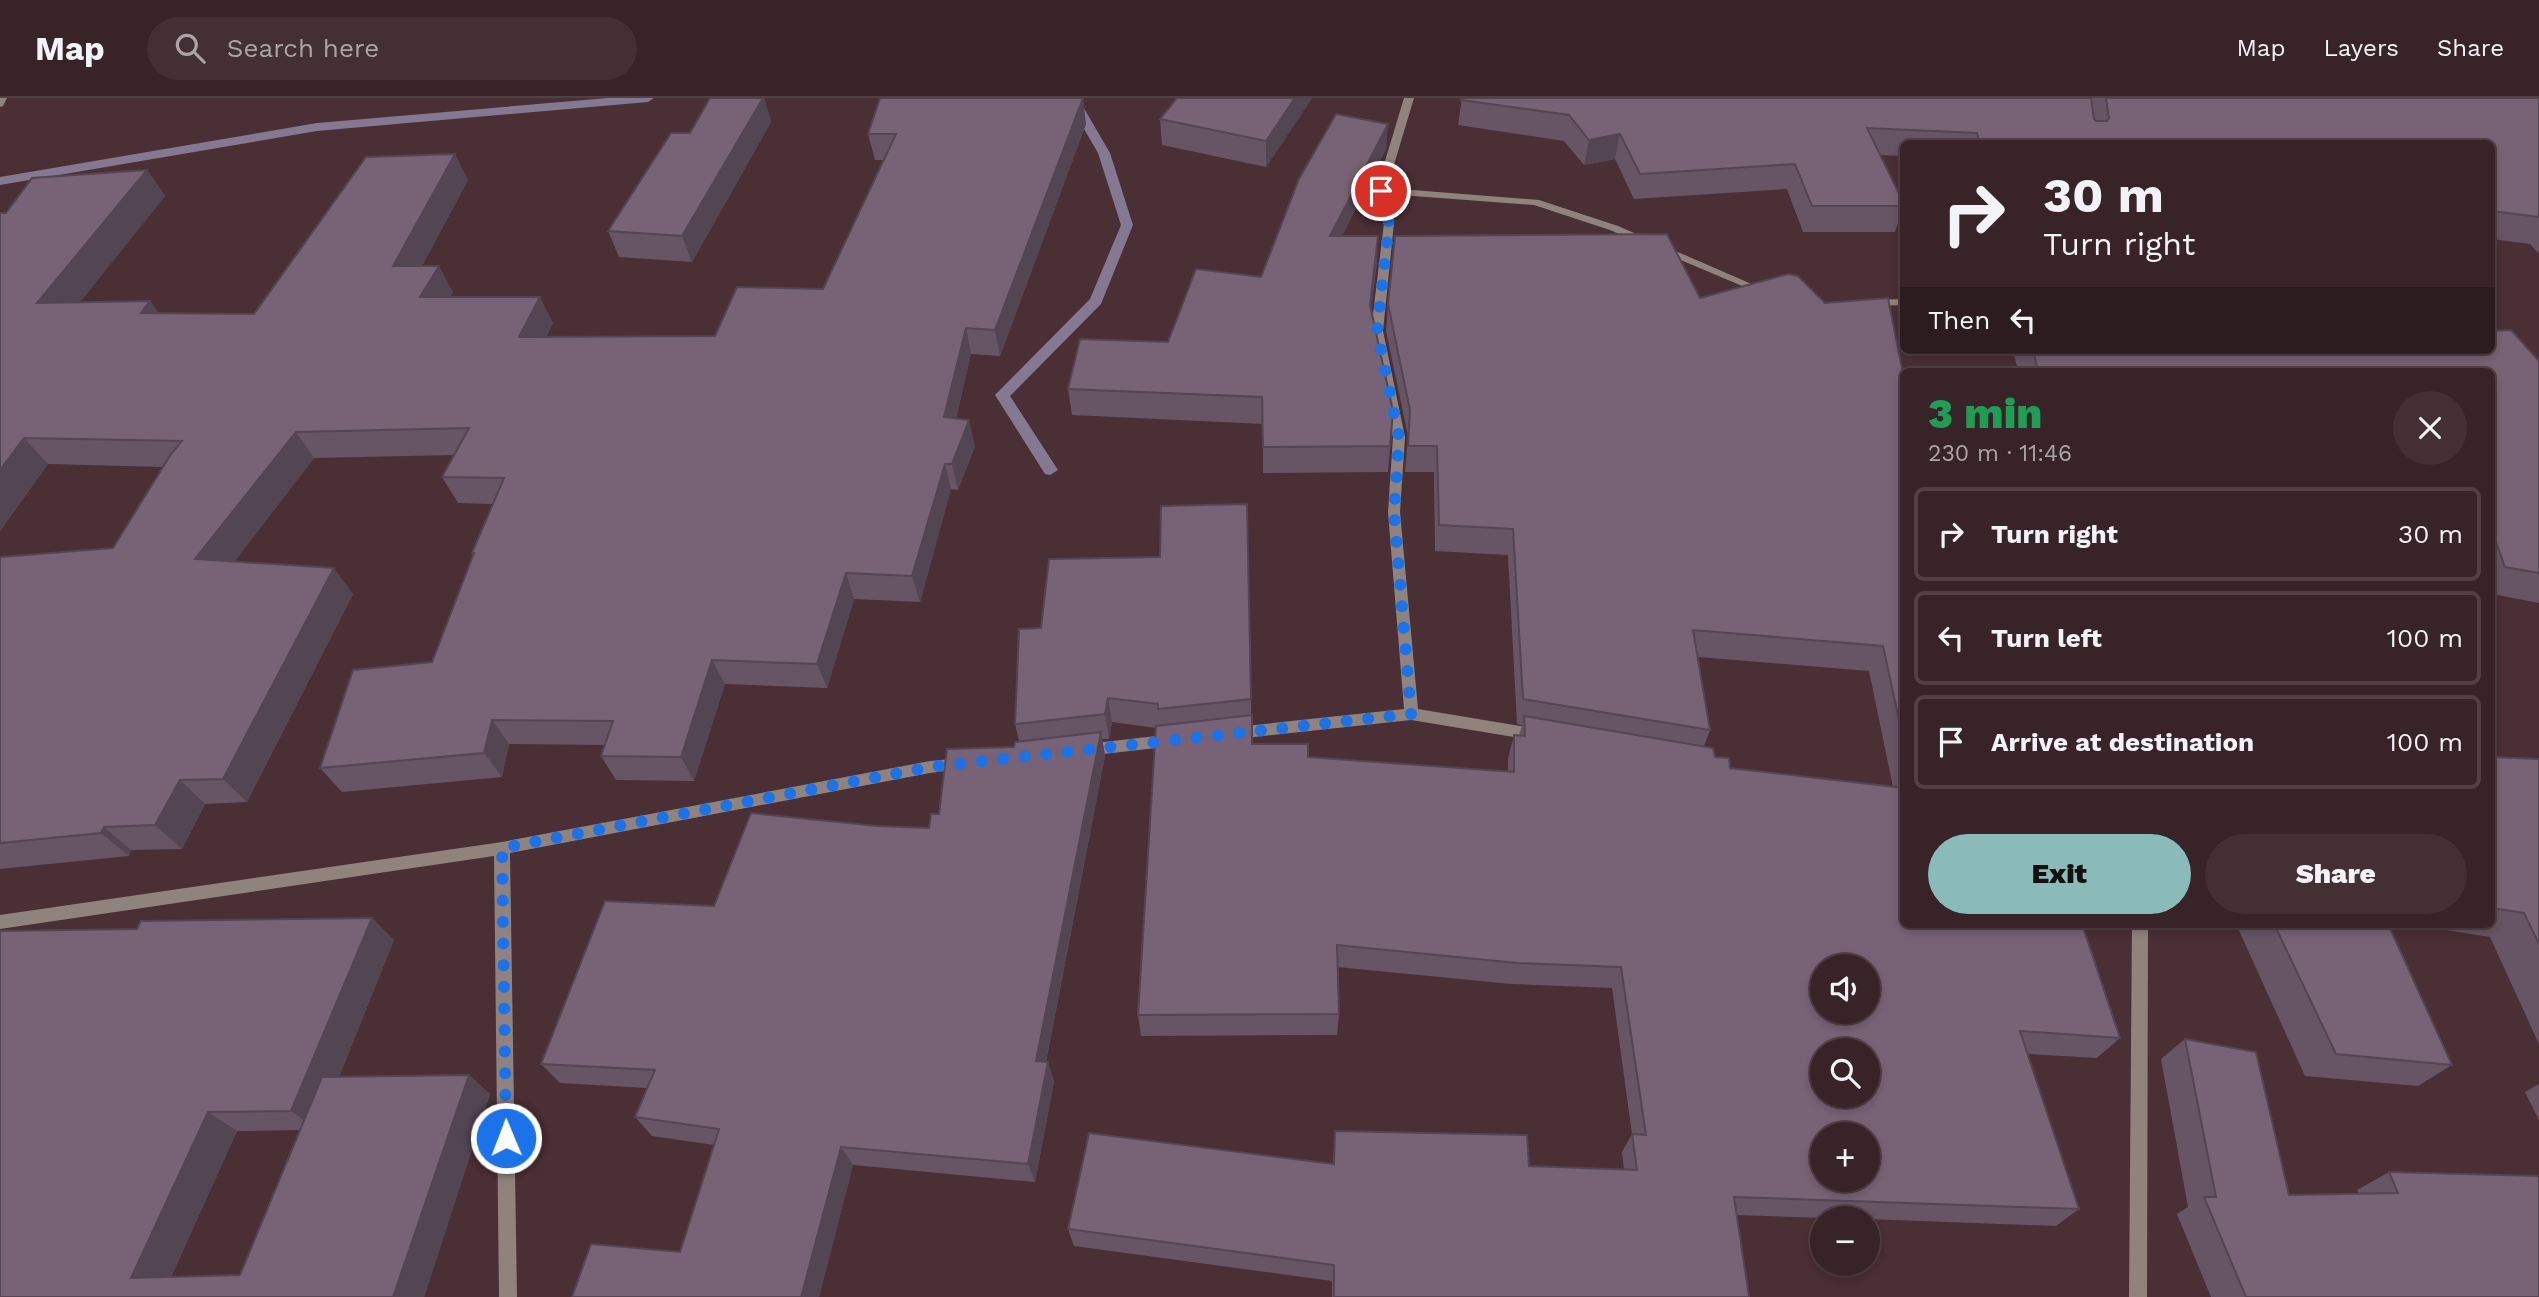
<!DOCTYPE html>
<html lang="en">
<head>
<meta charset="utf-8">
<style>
  :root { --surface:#382328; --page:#432f34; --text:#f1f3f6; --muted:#aba4a8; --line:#524045; --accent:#8bbbb9 }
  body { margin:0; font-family:"Work Sans",sans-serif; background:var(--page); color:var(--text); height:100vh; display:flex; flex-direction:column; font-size:26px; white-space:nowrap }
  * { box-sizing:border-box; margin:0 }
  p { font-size:23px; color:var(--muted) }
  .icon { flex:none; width:38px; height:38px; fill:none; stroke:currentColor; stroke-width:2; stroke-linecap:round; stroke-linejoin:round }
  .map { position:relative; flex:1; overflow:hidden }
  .panel { position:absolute; left:1900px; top:270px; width:595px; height:560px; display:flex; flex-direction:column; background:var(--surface); border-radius:10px; box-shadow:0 4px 10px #0003,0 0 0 2px var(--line) }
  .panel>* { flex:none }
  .banner { position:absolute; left:1900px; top:42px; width:595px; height:214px; border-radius:10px; box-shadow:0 4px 10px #0003,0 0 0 2px var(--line); background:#382328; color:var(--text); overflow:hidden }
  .fabs { position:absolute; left:1810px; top:856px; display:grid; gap:14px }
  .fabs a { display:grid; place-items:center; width:70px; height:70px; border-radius:50%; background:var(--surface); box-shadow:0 4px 10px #0003,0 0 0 2px var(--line); font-size:35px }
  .pin { position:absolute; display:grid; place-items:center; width:60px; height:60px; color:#fff; margin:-30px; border:4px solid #fff; border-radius:50%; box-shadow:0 2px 7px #0007 }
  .me { position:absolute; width:77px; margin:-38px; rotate:359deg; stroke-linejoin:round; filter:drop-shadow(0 0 5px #0008) }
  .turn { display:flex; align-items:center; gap:24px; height:147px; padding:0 28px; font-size:32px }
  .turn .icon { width:91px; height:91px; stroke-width:2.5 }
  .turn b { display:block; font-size:49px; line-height:60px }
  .then { display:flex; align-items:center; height:66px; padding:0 28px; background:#0003; gap:14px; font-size:26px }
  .round { display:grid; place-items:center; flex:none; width:74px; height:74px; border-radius:37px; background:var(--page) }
  .head { display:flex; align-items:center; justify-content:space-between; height:119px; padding:0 28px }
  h1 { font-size:42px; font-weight:800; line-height:52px; color:#1e9e55 }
  .cta { display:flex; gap:14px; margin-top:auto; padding:14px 28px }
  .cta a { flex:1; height:80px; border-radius:42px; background:var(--accent); color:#111; font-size:28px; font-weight:800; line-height:80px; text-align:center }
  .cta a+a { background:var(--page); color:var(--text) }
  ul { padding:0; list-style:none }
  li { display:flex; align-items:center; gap:21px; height:94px; margin:0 14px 10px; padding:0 14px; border:4px solid var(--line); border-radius:10px }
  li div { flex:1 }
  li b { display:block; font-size:26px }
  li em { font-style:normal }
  header { display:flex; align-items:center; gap:42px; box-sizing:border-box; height:98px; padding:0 35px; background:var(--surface); border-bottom:2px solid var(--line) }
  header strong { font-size:33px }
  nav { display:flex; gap:38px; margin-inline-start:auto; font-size:24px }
  .search { width:490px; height:63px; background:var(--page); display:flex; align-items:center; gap:18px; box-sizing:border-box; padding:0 24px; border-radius:38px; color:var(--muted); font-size:26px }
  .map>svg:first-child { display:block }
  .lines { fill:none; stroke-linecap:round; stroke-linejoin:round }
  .stream { fill:#847892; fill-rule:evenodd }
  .street { fill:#90837e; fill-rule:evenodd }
  .wall { fill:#675465; fill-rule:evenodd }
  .shaded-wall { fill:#544552 }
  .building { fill:#786275; stroke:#544552; stroke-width:2; fill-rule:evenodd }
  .route { stroke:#1a73e8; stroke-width:12; stroke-dasharray:0 21.6 }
</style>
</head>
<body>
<header>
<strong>Map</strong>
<div class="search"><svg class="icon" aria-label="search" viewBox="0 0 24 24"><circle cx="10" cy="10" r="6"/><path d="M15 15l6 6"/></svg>Search here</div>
<nav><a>Map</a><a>Layers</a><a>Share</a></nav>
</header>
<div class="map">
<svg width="2539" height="1199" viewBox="0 0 2539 1199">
  <rect width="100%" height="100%" fill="#4a2f35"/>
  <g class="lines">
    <g class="stream">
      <path d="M608,0H654L648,4L317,33L0,87V79L317,25Z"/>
      <path d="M1066,0H1078L1110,55L1133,127L1101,206L1010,298L1058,372L1050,377L1045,376L995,297L1090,201L1121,127L1098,55Z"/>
    </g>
    <g class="street">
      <path d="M0,0H7L3,8L0,9Z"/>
      <path d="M1404,0H1414L1387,90L1539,102L1618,128L1770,194L1769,196H1761L1610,132L1534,107L1387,96L1394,125L1383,233L1405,339L1400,414L1418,611L1538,631L1543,633L1545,637L1543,641L1538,643L1411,622L1236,641L1231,639L1229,635L1231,631L1236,629L1404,611L1388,414L1393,339L1371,233L1384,125L1376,93Z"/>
      <path d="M1904,201V207L1871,208L1866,205L1871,202Z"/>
      <path d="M1174,636L1179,638L1181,642L1179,646L1174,648L1086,658L1081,656L1079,652L1081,648L1086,646Z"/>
      <path d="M962,660L967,662L969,666L967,670L930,675L510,755L517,1199H499L494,758L0,831V817L502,744L930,663Z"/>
      <path d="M2132,826H2148L2147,1199H2129Z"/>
    </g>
  </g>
  <g class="wall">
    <path d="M710,0H764L771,24L692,164L619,159L608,133L690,35Z"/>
    <path d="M1177,0H1312L1266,69L1162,47L1160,21Z"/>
    <path d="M1462,0H2539V156L2530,146L2492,141V46H1904V58L1880,57L1904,108L1895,134H1803L1787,91L1634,101L1615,61L1584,67L1564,43L1458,27Z"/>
    <path d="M1086,26L1000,258L971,256L956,321L975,348L958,392L951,391L920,504L854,501L827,590L725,586L694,683L616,682L601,658L605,647L509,646L502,679L342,694L320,670L432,564L473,457L472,455L493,406L458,405L442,379L454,357L314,360L234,464L353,496L247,704L205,706L182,751L131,752L129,758L0,771V459L113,450L163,369L48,366L0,433V115H6L147,72L165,98L80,204L150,203L159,215L254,216L468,82L422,168L453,194L450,199L553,225L546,239L715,238L823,191L884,62H875L868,36Z"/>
    <path d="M1386,51L1342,138L1377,164L1371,211L1393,313L1388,374L1263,375V326L1072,317L1068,291L1168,244L1261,179Z"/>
    <path d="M1700,200L1904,281V826L2120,940L2097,960L2028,956L2079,1111L2056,1128L1867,1121V1120H1826L1737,1117L1749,1199H1332V1183L1074,1148L1068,1131L1333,1066L1335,1033L1529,1068L1624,1072L1622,1054L1632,1036L1612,890L1511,886L1337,869L1339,916L1337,937L1141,938L1138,917L1156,630L1112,624L1109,641H1102L1105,658L1046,964H1048L1054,984L1035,1084L853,1067L819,1199H572L680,1154L714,1047L652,1038L635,1019L647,990L560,985L541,966L714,808L877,728L929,730L939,716L1014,649L1019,643L1015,626L1041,530L1247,406L1252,646L1308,659L1508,673V661L1514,637H1519L1522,627L1517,626L1508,457L1435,453L1434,374H1405L1408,338L1386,233L1388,206ZM1698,559L1869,573L1893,689L1730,670L1715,659L1704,648L1710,632Z"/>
    <path d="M2013,252H2492L2539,263V505L2492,496V273H2018Z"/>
    <path d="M2492,659L2539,661V946L2490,839L2408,826H2492Z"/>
    <path d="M372,820L394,842L339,979L469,977L490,996L424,1199H0L137,831ZM300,1032L240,1177L171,1179L237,1033Z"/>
    <path d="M2236,826H2388L2452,967L2418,988L2305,978Z"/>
    <path d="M2185,941L2289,1097L2359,1096L2357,1092L2389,1074L2539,1199H2211L2177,1116L2188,1109L2161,961Z"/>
    <path d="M2539,986V1022L2525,994Z"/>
  </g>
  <g class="shaded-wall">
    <path d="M763,0H764L771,24L692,164L682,138Z"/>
    <path d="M1083,0L1086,26L1000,258L995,232Z"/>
    <path d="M1295,0H1312L1266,69V43Z"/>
    <path d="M1388,26L1386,51L1329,164L1330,138Z"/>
    <path d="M1620,36L1615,61L1584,67L1589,42Z"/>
    <path d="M455,56L468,82L408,194L393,168Z"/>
    <path d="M147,72L165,98L58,231L37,205Z"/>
    <path d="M1378,138L1377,164L1368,234L1370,207Z"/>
    <path d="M439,168L453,194L435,225L420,199Z"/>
    <path d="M540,199L553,225L533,265L519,239Z"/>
    <path d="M150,203L170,229L141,215Z"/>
    <path d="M966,230L971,256L950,346L944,319Z"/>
    <path d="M969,322L975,348L958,392L952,366Z"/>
    <path d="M296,334L314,360L217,486L195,461Z"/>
    <path d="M24,340L48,366L0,433V372Z"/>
    <path d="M945,366L951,391L920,504L912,478Z"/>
    <path d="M334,470L353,496L247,704L223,681Z"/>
    <path d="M846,475L854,501L827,590L817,566Z"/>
    <path d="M712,562L725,586L694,683L681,659Z"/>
    <path d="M1108,600L1112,624L1109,641L1105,616Z"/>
    <path d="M492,622L509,646L502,679L484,655Z"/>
    <path d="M1101,634L1105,658L1042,983L1036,963Z"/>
    <path d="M180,682L205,706L182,751L155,727Z"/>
    <path d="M104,729L131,752L129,758L101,735Z"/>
    <path d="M372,820L394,842L318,1032L291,1013Z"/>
    <path d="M1048,964L1054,984L1035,1084L1028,1066Z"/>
    <path d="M469,977L490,996L424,1199H393Z"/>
    <path d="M208,1014L237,1033L164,1195L131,1180Z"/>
    <path d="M841,1049L853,1067L819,1199H801Z"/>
  </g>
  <g class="building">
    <path d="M710,0H763L682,138L608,133L671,35H690Z"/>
    <path d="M880,0H1083L995,232L966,230L944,319L969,322L952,366H945L912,478L846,475L817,566L712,562L681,659L601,658L613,623L492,622L484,655L320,670L353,572L432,564L474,455H472L504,380L442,379L469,330L296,334L195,461L334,470L223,681L180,682L155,727L104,729L101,735L0,745V459L113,450L171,356L182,343L24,340L0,372V115H6L32,80L147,72L37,205L150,203L141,215L254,216L366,59L455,56L393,168H439L420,199H540L519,239L715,238L737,189L823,191L896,36H868Z"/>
    <path d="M1177,0H1295L1266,43L1160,21Z"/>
    <path d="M1462,0H2091L2094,21L2096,23H2107L2109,20L2106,0H2539V119L2492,113V46H1980L1977,35L1867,30L1904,106V108H1812L1795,66L1640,76L1620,36L1589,42L1569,17L1461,2Z"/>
    <path d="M1336,16L1388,26L1330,138H1378L1370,207L1393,313L1390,348L1263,349L1262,299L1068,291L1080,241L1168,244L1196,171L1261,179L1299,81Z"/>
    <path d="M1667,136L1700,200L1788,176L1798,178L1825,205L1888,200L1904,281V645L1883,548L1693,532L1710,632L1523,601L1513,431L1439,427L1437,348H1408L1410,312L1388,206L1395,138Z"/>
    <path d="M2511,232L2539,263V475L2505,469L2496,444L2492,443V273H2038L2033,252H2492V233Z"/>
    <path d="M1247,406L1251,601L1158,611V606L1108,600L1105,616L1015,626L1019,531L1041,530L1049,461L1160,459L1161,408Z"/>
    <path d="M1252,617V646H1308V659L1514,674V637L1525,638L1524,618L1713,650L1715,659L1729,660L1730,670L1904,690V826H2082L2120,940L2020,933L2079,1111L1734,1099L1749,1199H1334V1167L1068,1131L1089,1035L1334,1066L1335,1033L1527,1037L1529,1068L1637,1072L1632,1036L1646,1037L1621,869L1517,865L1337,847L1339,916L1138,917L1156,628ZM1822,868H1867V914H1822ZM1822,952H1867V998H1822ZM1822,1036H1867V1082H1822Z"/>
    <path d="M1101,634L1036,963L1048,964L1028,1066L841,1049L801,1199H572L591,1146L680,1154L719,1031L635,1019L655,972L541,966L605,803L714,808L751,715L877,728L929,730L931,716H939L947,651L1014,649L1015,644Z"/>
    <path d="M2492,659L2539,661V846L2524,815L2492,810Z"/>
    <path d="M372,820L291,1013L208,1014L131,1180L240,1177L322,979L469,977L393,1199H0V833L137,831L141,823Z"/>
    <path d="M2274,826H2388L2452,967L2336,956Z"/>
    <path d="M2185,941L2256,954L2289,1097L2398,1095L2389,1074L2539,1078V1199H2246L2204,1099H2216Z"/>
  </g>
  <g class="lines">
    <path class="route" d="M506,1040L502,750L930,669L1411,616L1394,414L1399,339L1377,233L1389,125L1381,93"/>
  </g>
</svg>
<div class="fabs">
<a><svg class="icon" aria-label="sound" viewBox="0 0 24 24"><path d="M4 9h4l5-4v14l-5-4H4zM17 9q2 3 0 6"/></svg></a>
<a><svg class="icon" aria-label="search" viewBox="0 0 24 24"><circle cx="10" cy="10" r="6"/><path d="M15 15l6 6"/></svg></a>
<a>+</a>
<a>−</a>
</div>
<div class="pin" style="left:1381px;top:93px;background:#d93025"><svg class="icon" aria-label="arrive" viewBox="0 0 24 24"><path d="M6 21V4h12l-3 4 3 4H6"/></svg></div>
<svg class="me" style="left:506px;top:1040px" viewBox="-20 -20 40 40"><circle r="17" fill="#1a73e8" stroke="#fff" stroke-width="3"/><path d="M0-11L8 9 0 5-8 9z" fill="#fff"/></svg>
<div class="banner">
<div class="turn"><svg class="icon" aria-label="right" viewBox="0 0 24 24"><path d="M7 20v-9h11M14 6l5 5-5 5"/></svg><div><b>30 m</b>Turn right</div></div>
<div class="then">Then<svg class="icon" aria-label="left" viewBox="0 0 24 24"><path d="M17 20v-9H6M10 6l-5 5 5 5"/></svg></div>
</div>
<section class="panel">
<div class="head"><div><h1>3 min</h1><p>230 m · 11:46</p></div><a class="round"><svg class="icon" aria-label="close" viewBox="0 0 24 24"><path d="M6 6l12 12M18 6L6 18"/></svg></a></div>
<ul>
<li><svg class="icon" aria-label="right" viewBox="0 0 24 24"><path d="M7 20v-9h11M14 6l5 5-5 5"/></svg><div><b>Turn right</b></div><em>30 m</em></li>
<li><svg class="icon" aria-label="left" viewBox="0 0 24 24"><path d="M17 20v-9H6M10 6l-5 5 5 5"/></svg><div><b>Turn left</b></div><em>100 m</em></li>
<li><svg class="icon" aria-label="arrive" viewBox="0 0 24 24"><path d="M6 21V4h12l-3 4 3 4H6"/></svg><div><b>Arrive at destination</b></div><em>100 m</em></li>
</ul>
<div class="cta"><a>Exit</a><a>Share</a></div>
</section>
</div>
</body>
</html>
